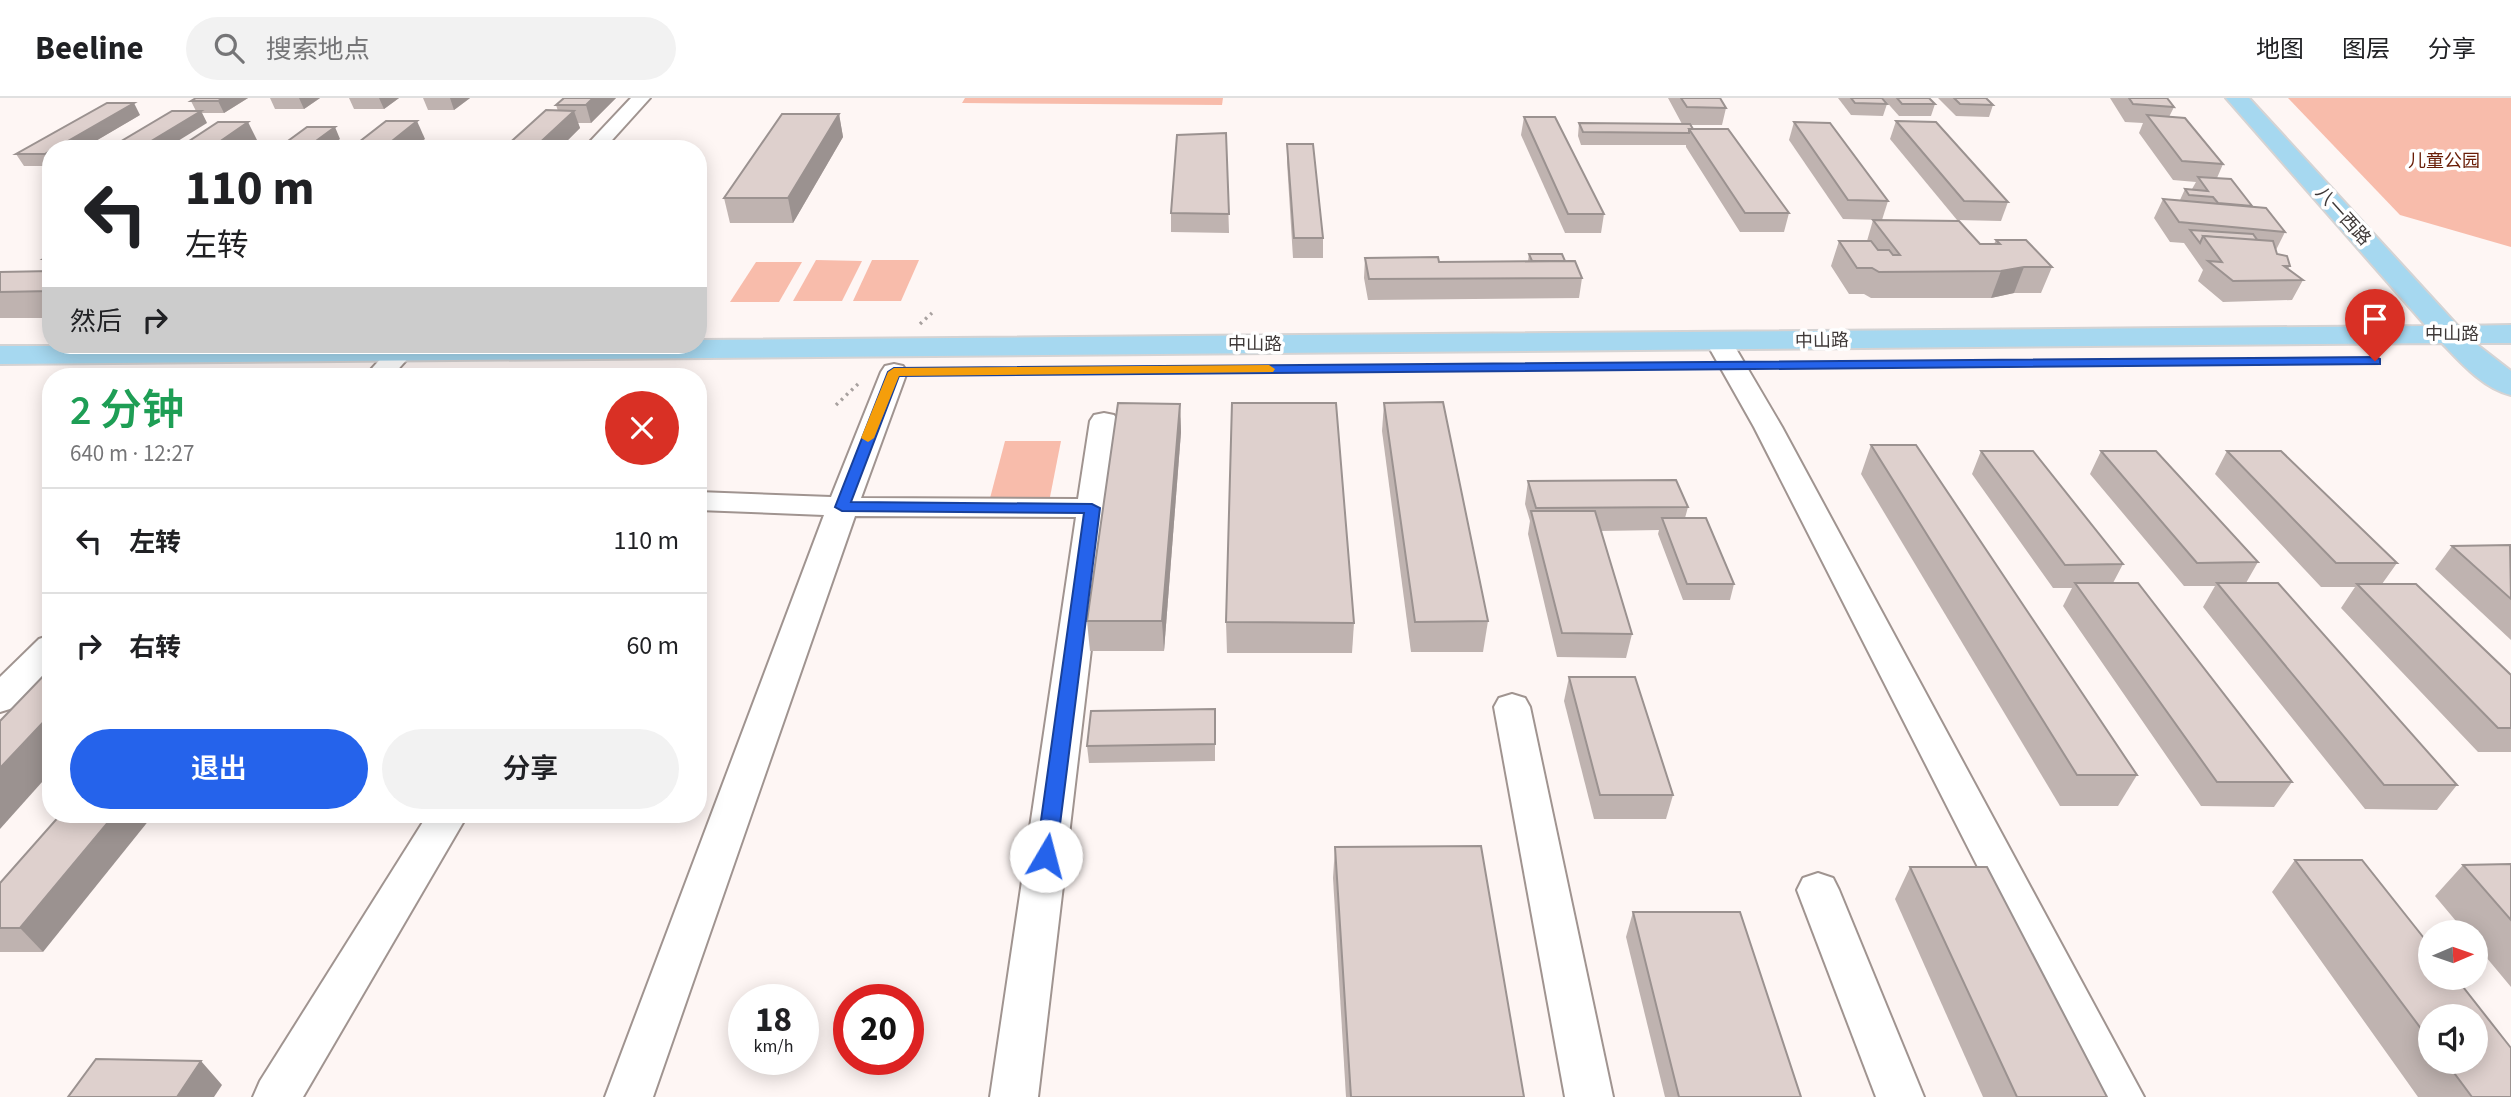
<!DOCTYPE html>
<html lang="zh">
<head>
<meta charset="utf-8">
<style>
  :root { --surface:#fff; --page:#f2f2f2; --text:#202124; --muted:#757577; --line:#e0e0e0; --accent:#2563eb }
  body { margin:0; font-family:"Source Sans 3","Noto Sans SC",sans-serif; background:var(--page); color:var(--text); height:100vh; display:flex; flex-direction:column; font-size:26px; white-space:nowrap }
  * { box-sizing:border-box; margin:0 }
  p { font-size:23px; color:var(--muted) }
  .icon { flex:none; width:38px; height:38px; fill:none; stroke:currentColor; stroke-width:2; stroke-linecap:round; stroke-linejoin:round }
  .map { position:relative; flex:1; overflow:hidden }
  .drawer { position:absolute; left:42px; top:270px; width:665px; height:455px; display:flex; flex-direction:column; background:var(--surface); border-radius:28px; box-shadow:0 4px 18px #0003 }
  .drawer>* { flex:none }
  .guide { position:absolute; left:42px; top:42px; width:665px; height:214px; border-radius:28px; box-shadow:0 4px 18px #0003; background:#fff; color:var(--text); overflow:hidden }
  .needle { width:46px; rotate:88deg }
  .buttons { position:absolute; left:2418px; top:822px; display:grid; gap:14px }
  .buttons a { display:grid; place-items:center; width:70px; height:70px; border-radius:50%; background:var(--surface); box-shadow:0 4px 18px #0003; font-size:35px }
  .speed { position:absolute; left:728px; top:886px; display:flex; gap:14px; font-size:35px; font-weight:700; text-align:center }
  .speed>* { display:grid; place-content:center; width:91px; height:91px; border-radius:50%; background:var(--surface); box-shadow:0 4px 18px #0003; line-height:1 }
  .speed small { font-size:18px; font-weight:400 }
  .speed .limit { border:10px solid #d22; background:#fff; color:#111 }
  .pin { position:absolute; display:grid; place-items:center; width:60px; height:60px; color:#fff; margin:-72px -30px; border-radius:50% 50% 50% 0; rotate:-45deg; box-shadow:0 0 7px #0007 }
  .pin .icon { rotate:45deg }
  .me { position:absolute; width:77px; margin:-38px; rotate:8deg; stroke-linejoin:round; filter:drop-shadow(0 0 5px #0008) }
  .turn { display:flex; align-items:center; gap:24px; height:147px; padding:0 28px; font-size:32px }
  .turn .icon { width:91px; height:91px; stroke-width:2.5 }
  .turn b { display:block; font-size:49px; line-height:60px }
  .then { display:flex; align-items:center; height:66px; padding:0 28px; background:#0003; gap:14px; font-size:26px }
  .round { display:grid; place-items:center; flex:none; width:74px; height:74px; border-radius:37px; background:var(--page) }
  .overview { display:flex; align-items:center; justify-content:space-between; height:119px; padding:0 28px }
  h1 { font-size:42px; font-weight:600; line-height:52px; color:#1e9e55 }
  .action { display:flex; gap:14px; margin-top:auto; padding:14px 28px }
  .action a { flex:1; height:80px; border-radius:42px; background:var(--accent); color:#fff; font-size:28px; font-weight:600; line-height:80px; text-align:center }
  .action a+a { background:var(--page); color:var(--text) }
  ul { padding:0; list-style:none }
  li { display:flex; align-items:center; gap:21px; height:105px; padding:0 28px; border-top:2px solid var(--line) }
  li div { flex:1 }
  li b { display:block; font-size:26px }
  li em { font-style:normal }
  header { display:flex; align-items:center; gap:42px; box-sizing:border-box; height:98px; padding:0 35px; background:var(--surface); border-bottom:2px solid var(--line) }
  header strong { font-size:33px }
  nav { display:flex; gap:38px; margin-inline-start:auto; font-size:24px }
  .search { width:490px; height:63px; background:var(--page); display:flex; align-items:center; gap:18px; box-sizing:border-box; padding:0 24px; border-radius:38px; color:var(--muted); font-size:26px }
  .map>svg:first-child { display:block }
  .green { fill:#f8bcab }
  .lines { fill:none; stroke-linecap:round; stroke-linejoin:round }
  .minor-casing { stroke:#a09490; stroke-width:4 }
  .major-casing { stroke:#d5d3d3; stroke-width:4 }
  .path { stroke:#a8a19f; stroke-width:3.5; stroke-dasharray:2.5 4.5; stroke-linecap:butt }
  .minor { fill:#fff; fill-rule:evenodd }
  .major { fill:#a6d8f0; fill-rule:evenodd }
  .wall { fill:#bfb3b0; fill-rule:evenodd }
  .shaded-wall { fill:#9b9290 }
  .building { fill:#ded0cd; stroke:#9b9290; stroke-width:2 }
  .route { fill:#2563eb; stroke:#184099; stroke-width:2 }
  .slow { fill:#f59e0b }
  .labels { text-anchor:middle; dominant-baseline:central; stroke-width:7; stroke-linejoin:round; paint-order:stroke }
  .far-park-label { font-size:18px; fill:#691d06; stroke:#fff }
  .far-street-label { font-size:18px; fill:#3f3938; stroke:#fff }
</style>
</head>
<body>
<header>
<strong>Beeline</strong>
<div class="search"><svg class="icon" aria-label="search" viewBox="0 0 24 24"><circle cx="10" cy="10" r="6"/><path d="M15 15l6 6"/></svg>搜索地点</div>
<nav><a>地图</a><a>图层</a><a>分享</a></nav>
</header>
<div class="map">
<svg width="2511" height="999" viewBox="0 0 2511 999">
  <rect width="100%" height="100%" fill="#fef6f4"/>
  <g class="green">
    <path d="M965,0H1223L1222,7L962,5Z"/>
    <path d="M2288,0H2511V149L2400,117Z"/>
    <path d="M816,162L862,163L842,203H793Z"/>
    <path d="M872,162H919L901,203H853Z"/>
    <path d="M756,164H802L779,204H730Z"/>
    <path d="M1005,343H1061L1049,404H989Z"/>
  </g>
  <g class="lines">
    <defs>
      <g id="minor">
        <path d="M631,0H650L604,51H583Z"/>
        <path d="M1719,236L1728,239L1732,244L1782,329L2144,999H2095L1754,329L1706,244L1710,239Z"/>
        <path d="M393,247H420L392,278H365Z"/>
        <path d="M894,266L903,268L907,274L861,400L1078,401L1090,323L1094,317L1104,315L1114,317L1118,323L1038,999H990L1076,419L855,418L653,999H605L824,417L698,412V394L831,399L881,274L885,268Z"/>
        <path d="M51,537V570L13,610L0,614V579L39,541Z"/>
        <path d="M1512,596L1525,600L1530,609L1613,999H1565L1494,609L1499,600Z"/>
        <path d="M428,716H468L303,999H253L260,983Z"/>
        <path d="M1818,775L1833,780L1839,792L1924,999H1876L1797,792L1803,780Z"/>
      </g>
      <path id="major" d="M2226,0H2249L2458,228L2511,227V245H2475L2511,273V297C2484,291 2461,265 2442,245L0,266V248L698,247V242L2426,228Z"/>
    </defs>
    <use href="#minor" class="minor-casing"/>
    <use href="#major" class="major-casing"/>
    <g class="path">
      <path d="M920,226L932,215"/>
      <path d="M836,307L858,286"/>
    </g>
    <use href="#minor" class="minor"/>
    <use href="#major" class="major"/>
  </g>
  <g class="wall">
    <path d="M196,0H248L224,15H202L207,25L196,13L191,3Z"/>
    <path d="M270,0H320L304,11H275Z"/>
    <path d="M349,0H399L384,11H354Z"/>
    <path d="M423,0H470L454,12H428Z"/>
    <path d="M564,0H616L591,25H578L580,30L559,51H503L558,13L556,7Z"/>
    <path d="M1668,0H1720L1726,10L1722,27H1691L1693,31L1789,115L1784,134H1740L1686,49V47H1581L1578,38L1579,25L1682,26Z"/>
    <path d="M1838,0H1882L1887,6L1883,18L1851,17Z"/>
    <path d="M1883,0H1929L1935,6L1931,18H1899Z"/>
    <path d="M1938,0H1986L1993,7L1989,19L1956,18Z"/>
    <path d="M2110,0H2167L2174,9L2169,19L2223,66L2217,80L2285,134L2276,152L2277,156L2290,168L2288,171L2303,182L2292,202L2223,204L2198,183L2203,172L2184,145L2170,144L2154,120L2163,101L2180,102L2185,91H2192L2196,84L2173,82L2139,35L2143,25L2125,24Z"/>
    <path d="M839,16L843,39L793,125H730L724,100Z"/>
    <path d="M140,17L82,51H51V68H24L16,56Z"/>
    <path d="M1524,19L1604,116L1601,135H1565L1521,37Z"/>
    <path d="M1896,23L2008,104L2001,123L1957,122L1890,41Z"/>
    <path d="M1794,24L1888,103L1882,122L1843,121L1789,42Z"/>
    <path d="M1226,35L1229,135L1171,134V115Z"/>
    <path d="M1287,46L1323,140V160H1293L1287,64Z"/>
    <path d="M1873,122L1980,146H1994L1996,142L2052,169L2041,195H2014L1991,200H1871L1864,196H1849L1831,168L1839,143H1867Z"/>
    <path d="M51,156V173L43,161Z"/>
    <path d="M1529,156L1565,163L1582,180L1579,200L1368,202L1364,180L1365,160L1439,164L1528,163Z"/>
    <path d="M51,173V220H0V174Z"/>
    <path d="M1384,305L1488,523L1483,554H1411L1382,333Z"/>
    <path d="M1180,306L1181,334L1164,553H1090L1087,523Z"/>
    <path d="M1871,347L2137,677L2118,708H2060L1861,376Z"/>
    <path d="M1981,353L2123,466L2113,485L2292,684L2274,709L2201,708L2063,508L2072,490H2053L1972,376Z"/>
    <path d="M2101,353L2258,464L2246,485L2457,687L2437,712L2365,711L2203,509L2215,488H2184L2090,376Z"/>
    <path d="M2227,353L2397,465L2382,486L2511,577V654H2478L2341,510L2355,489H2321L2215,376Z"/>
    <path d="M1528,383L1688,409L1685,420L1734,486L1730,502H1683L1658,436L1659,432L1600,433L1632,536L1626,560L1557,559L1528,436L1530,423L1525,406Z"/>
    <path d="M2452,448H2511V542L2435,471Z"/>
    <path d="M1226,524L1354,525L1352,555H1227Z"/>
    <path d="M1569,579L1673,697L1666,721H1594L1564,603Z"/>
    <path d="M1215,611V663L1089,665L1087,648Z"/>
    <path d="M1335,749L1524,999H1346L1333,780Z"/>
    <path d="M2295,762L2511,999H2418L2272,794ZM2431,919L2476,964H2431Z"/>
    <path d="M2511,766V889L2476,847V835H2466L2435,798L2463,767Z"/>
    <path d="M1910,769L2107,999H1983L1895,801Z"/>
    <path d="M0,785L43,854H0Z"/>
    <path d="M1633,814L1801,999H1665L1626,839Z"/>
  </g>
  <g class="shaded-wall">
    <path d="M223,0H248L224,15L218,3Z"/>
    <path d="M299,0H320L304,11Z"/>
    <path d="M379,0H399L384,11Z"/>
    <path d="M450,0H470L454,12Z"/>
    <path d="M593,0H616L591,25L586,7Z"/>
    <path d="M134,5L140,17L82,51H54Z"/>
    <path d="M201,13L207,25L165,51H138Z"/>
    <path d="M574,13L580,30L559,51H533Z"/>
    <path d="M839,16L843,39L793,125L788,100Z"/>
    <path d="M417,23L425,41L412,51H382Z"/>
    <path d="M248,24L257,42L245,51H209Z"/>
    <path d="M335,29L340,41L328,51H305Z"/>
    <path d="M51,52V65L45,56Z"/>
    <path d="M2024,169L2014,195L1991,200L2001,173Z"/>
    <path d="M1180,306L1181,334L1164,553L1162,523Z"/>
    <path d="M51,616V674L0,731V670Z"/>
    <path d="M115,716H154L43,854L20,830Z"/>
    <path d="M201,963L222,987L214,999H177Z"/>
  </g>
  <g class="building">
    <path d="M196,0H223L218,3H191Z"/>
    <path d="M564,0H593L586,7H556Z"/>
    <path d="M1681,0H1720L1726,10L1687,9Z"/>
    <path d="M1851,0H1882L1887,6L1855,5Z"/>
    <path d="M1897,0H1929L1935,6H1902Z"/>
    <path d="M1954,0H1986L1993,7L1960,6Z"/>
    <path d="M2129,0H2167L2174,9L2133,6Z"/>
    <path d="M107,5H134L54,51H51V52L45,56H16Z"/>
    <path d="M546,12L574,13L533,51H503Z"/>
    <path d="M172,13H201L138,51H108Z"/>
    <path d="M782,16H839L788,100H724Z"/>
    <path d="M2147,17L2185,20L2223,66L2182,63Z"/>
    <path d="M1524,19H1555L1604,116H1568Z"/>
    <path d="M386,23H417L382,51H350Z"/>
    <path d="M1896,23L1936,24L2008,104L1964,103Z"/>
    <path d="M218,24H248L209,51H177Z"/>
    <path d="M1794,24L1830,25L1888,103L1848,102Z"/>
    <path d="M1579,25L1690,26L1693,31H1689V35L1583,34Z"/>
    <path d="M307,29H335L305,51H277Z"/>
    <path d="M1689,31H1728L1789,115H1745Z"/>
    <path d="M1226,35L1229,116L1171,115L1177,37Z"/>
    <path d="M1287,46H1313L1323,140H1294Z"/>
    <path d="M2198,79L2231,81L2252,108L2218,105L2213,99L2189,97L2185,91L2208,93Z"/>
    <path d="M2163,101L2266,110L2285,134L2179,124Z"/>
    <path d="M1873,122L1959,123L1980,146H2000L1996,142H2026L2052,169H2024L2001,173L1879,174L1872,170H1857L1839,143H1871L1878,152H1889L1893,157H1900Z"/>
    <path d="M2190,132L2253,136L2258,143L2203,138L2200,145Z"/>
    <path d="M2203,138L2273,143L2277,156L2287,158L2290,168H2284L2303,182L2233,183L2208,163L2222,164Z"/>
    <path d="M51,156V161H43Z"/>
    <path d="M1529,156H1562L1565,163H1532Z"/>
    <path d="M1438,159L1439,164L1575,163L1582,180L1369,181L1365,160Z"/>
    <path d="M51,173V193L0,194V174Z"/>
    <path d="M1443,304L1488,523L1415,524L1384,305Z"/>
    <path d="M1118,305L1180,306L1162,523H1087Z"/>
    <path d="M1232,305H1336L1354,525L1226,524Z"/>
    <path d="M1871,347H1916L2137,677H2077Z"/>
    <path d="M1981,353H2033L2123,466L2065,467Z"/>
    <path d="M2101,353H2156L2258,464L2197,465Z"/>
    <path d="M2227,353H2281L2397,465H2336Z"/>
    <path d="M1676,382L1688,409L1536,410L1528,383Z"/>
    <path d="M1531,413H1595L1632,536L1562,535Z"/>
    <path d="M1662,420H1706L1734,486H1687Z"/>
    <path d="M2510,447L2511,501L2452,448Z"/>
    <path d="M2075,485H2138L2292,684H2217Z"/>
    <path d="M2217,485H2278L2457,687H2384Z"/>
    <path d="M2357,486H2416L2511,577V630H2498Z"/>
    <path d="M51,570V616L0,670V623Z"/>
    <path d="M1569,579H1635L1673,697H1600Z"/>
    <path d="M1215,611V646L1087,648L1091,613Z"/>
    <path d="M61,716H115L20,830H0V785Z"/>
    <path d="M1481,748L1524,999H1351L1335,749Z"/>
    <path d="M2295,762H2362L2431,849V880H2456L2511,950V999H2472L2446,964H2476V919H2431V944Z"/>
    <path d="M2511,766V822L2463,767Z"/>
    <path d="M1910,769H1987L2107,999H2017Z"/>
    <path d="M1633,814H1740L1801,999H1679Z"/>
    <path d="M96,961L201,963L177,999H68Z"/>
  </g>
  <path class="route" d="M2375,259L2380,261V266L899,278L851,404L1092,406L1100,410L1056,758L1053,764L1046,766L1039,764L1036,758L1084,415L842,413L835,409L888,274L894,270Z"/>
  <path class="slow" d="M1269,267L1275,271L1273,274L899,278L874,340L868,344L861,340L888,274L894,270Z"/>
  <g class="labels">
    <g class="far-park-label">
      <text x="2444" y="63">儿童公园</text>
    </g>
    <g class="far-street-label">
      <text transform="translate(2343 118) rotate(48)">八一西路</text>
      <text x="2452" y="236">中山路</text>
      <text transform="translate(1822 243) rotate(-1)">中山路</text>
      <text x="1255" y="246">中山路</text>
    </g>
  </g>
</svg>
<div class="buttons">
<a><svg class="needle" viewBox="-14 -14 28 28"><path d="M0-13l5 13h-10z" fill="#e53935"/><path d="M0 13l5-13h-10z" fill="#757577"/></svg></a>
<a><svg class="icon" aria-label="sound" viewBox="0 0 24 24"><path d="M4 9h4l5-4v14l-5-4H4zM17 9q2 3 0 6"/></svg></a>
</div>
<div class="speed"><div>18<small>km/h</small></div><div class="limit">20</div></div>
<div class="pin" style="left:2375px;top:263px;background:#d93025"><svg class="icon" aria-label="arrive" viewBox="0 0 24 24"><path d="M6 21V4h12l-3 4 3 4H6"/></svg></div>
<svg class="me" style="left:1046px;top:758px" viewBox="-20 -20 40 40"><circle r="19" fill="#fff"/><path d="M0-13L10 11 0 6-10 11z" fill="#2563eb"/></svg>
<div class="guide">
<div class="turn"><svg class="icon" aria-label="left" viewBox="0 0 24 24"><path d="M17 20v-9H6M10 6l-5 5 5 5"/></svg><div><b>110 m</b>左转</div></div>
<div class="then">然后<svg class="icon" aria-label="right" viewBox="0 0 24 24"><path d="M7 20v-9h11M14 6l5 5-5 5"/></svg></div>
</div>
<section class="drawer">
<div class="overview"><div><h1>2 分钟</h1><p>640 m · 12:27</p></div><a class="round" style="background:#d93025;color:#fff"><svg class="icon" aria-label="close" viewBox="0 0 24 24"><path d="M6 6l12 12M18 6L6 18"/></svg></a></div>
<ul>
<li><svg class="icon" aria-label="left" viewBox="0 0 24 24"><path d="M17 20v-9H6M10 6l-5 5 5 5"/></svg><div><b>左转</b></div><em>110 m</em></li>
<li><svg class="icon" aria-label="right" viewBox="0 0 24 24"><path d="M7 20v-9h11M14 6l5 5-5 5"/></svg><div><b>右转</b></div><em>60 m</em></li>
</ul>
<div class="action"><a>退出</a><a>分享</a></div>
</section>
</div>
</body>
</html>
